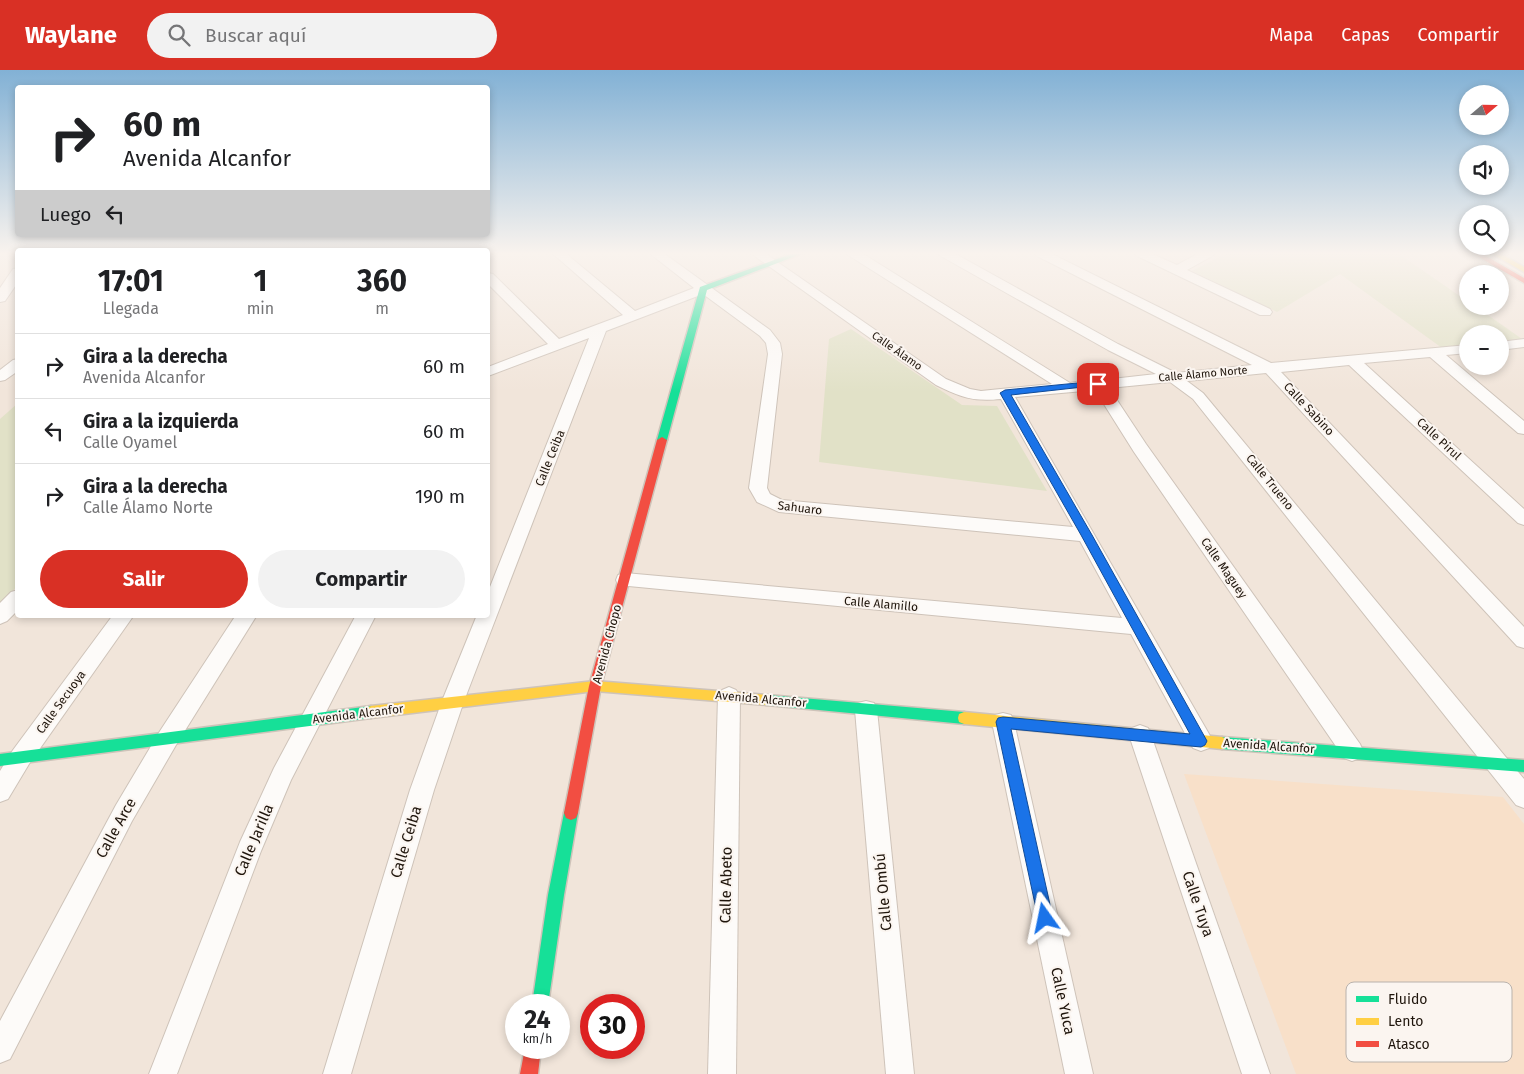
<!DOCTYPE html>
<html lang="es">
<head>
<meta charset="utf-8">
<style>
  :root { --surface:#fff; --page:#f2f2f2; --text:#202124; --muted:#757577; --line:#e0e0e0; --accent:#d93025 }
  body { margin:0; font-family:"Fira Sans",sans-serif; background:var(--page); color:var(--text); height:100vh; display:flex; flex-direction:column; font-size:19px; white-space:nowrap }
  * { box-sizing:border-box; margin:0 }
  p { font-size:16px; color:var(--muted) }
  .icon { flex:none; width:28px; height:28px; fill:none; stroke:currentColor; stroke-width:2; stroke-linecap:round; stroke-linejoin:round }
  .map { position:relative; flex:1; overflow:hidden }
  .side { position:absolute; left:15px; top:178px; width:475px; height:370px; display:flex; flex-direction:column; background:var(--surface); border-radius:5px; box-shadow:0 2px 8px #0003 }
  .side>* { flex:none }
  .hud { position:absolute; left:15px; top:15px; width:475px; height:152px; border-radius:5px; box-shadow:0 2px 8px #0003; background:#fff; color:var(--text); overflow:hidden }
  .needle { width:32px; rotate:70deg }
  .fabs { position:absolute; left:1459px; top:15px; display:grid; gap:10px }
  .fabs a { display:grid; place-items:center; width:50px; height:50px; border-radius:50%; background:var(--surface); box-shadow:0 2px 8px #0003; font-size:25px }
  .speed { position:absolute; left:505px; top:924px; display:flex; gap:10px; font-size:25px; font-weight:700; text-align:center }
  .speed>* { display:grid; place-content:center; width:65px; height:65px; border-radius:50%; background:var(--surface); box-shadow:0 2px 8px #0003; line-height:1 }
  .speed small { font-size:12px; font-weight:400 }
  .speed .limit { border:8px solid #d22; background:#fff; color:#111 }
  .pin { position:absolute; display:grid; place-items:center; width:42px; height:42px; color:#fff; margin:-21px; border-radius:10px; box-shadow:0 2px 8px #0006 }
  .me { position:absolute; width:55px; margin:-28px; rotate:348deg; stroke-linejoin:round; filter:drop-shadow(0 0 4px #0008) }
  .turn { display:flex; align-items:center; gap:18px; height:105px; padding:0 25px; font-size:22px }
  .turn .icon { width:65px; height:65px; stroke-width:2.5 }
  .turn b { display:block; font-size:35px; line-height:42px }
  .then { display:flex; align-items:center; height:48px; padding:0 25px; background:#0003; gap:10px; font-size:19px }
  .eta { display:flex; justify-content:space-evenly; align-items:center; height:85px; text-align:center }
  .eta b { font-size:30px; font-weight:700; line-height:35px }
  .action { display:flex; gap:10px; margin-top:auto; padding:10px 25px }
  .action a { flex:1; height:58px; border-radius:30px; background:var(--accent); color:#fff; font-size:20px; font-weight:700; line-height:58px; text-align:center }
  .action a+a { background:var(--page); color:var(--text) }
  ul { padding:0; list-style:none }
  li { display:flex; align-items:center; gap:15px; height:65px; padding:0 25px; border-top:1px solid var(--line) }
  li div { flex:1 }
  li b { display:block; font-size:19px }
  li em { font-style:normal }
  header { display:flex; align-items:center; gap:30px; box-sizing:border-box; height:70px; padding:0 25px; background:var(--accent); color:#fff }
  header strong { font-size:24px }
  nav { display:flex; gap:28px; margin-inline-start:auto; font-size:18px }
  .search { width:350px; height:45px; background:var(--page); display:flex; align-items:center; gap:12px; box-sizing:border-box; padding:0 18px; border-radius:28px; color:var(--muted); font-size:19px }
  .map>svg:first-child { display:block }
  .built { fill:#f8e0c9 }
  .green { fill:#e1e1c7 }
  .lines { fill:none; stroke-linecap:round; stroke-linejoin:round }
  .street-casing { stroke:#cec3b9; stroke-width:2 }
  .fast-casing { stroke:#cec3b9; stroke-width:3 }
  .slow-casing { stroke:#cec3b9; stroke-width:3 }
  .jam-casing { stroke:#cec3b9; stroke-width:3 }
  .street { fill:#fdfbf9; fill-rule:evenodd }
  .fast { fill:#16e098; fill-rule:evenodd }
  .slow { fill:#ffcf43; fill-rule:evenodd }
  .jam { fill:#f24e42; fill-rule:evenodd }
  .route { fill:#1a73e8; stroke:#114b97 }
  .labels { text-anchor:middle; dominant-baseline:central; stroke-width:4; stroke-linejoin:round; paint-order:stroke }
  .far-street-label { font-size:11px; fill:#1f150c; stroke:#fbf5f0 }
  .street-label { font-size:12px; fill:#1f150c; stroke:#fbf5f0 }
  .near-street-label { font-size:15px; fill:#1f150c; stroke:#fbf5f0 }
  .key { fill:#fbf5f0; stroke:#b9b2ac; stroke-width:1 }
  .key-label { font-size:14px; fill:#1f150c }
</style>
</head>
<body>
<header>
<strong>Waylane</strong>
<div class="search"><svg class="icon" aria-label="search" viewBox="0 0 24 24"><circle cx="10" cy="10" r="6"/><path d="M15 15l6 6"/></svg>Buscar aquí</div>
<nav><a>Mapa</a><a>Capas</a><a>Compartir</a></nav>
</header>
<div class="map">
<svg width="1524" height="1004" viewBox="0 0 1524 1004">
  <rect width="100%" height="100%" fill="#f1e5da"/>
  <path class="built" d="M1184,704L1503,727L1524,754V1004H1296Z"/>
  <g class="green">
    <path d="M1229,182H1396L1467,231L1468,236H1475L1522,269L1500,271V264H1468L1467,275L1442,278L1340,204L1277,242L1192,201Z"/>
    <path d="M851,259L962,335L997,336L1047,421L819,392L829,269Z"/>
    <path d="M17,334V516L0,536V349Z"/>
  </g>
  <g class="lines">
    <defs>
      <g id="street">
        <path d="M551,182H564L635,241L694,218L648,182H662L770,260L780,273L782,284L767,418L770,424L782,430L1073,457L1001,329C972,332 961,327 936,315L749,182H763L946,309L970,319L981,321L1052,314L848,185L846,182H860L1070,313L1098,308L1103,310L1156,304L1108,280L939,185L937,182H952L1118,274L1176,303L1252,295L1035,185L1033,182H1048L1271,293L1468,275V283L1446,285L1524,351V364L1518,363L1430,287L1364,293L1524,439V455L1518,453L1349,295L1281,302L1524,557V578L1517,576L1266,303L1187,311L1203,323L1524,709V738L1516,735L1193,329L1170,312L1109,318L1146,374L1360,674L1363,681L1360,688L1352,691L1344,688L1134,382L1095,320L1015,327L1209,664L1212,671L1209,678L1201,681L1193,678L1131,564L618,515L616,510L618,505L625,503L1122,548L1080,471L779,442L757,432L749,418L768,284L766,273L760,266L703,224L606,261L464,631L434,720L351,1004H323L410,720L442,631L477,545H488V522L589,268L488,306V297L548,274L488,214V203L493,204L559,269L623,245Z"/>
        <path d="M1133,182H1148L1177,195L1201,182H1216L1214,185L1187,200L1270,239L1272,242L1270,245H1260L1135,185Z"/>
        <path d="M18,198V212L5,231L0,232V218L13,199Z"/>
        <path d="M1524,269V277L1500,280V272Z"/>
        <path d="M18,289V301L5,310L0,311V300L13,290Z"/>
        <path d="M18,520V540L7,551L0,554V533L11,522Z"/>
        <path d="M113,545H134L29,694L8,729L0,732V701L13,680Z"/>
        <path d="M236,545H257L176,675L132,751L10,989L0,993V951L116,735L160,661Z"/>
        <path d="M356,545H376L291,710L261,781L177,1004H149L240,772L274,698Z"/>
        <path d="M729,617L736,620L740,626L736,1004H708L718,626L722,620Z"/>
        <path d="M866,631L874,633L877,640L914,1004H886L855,640L858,633Z"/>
        <path d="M1003,643L1011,645L1014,652L1093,1004H1065L992,652L995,645Z"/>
        <path d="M1140,655L1148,658L1151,665L1270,1004H1242L1129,665L1132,658Z"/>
      </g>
      <g id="fast">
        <path d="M796,182H806L707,220L667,370L665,372H659L657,370L700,217Z"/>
        <path d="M767,625L964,642L969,644L970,648L969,652L964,654L767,635L762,634L761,630L762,626Z"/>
        <path d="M371,636L376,638L377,642L376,646L371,648L0,696V684Z"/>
        <path d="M1222,667L1524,690V702L1222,679L1217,677L1215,673L1217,669Z"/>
        <path d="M571,736L576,738L578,743L564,825L548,935H532L548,825L564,743L566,738Z"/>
      </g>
      <g id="slow">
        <path d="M1489,182H1498L1524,197V202Z"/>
        <path d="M595,611L767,625L772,626L773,630L772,634L767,635L595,621L371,648L366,646L365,642L366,638L371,636Z"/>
        <path d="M964,642L1222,667L1227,669L1229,673L1227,677L1222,679L964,654L959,652L958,648L959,644Z"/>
      </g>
      <g id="jam">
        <path d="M1470,182H1479L1524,208V213Z"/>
        <path d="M662,367L667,370L601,616L578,743L576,748L571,750L566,748L564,743L589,616L657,370Z"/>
        <path d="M525,978H541L538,1004H520Z"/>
      </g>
    </defs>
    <use href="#street" class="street-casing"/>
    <use href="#fast" class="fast-casing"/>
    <use href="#slow" class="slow-casing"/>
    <use href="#jam" class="jam-casing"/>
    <use href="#street" class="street"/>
    <use href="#fast" class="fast"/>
    <use href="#slow" class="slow"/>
    <use href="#jam" class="jam"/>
  </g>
  <linearGradient id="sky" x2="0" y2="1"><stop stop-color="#82b1d5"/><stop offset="0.57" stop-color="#f9f3ee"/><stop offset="1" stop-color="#f9f3ee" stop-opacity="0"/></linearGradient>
  <rect width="1524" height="322" fill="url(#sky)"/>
  <path class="route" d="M1098,311L1101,312V315L1011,325L1092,465L1207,671L1205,675L1201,677L1011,659L1053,848L1051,853L1045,855L1040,853L1038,848L996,652L998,648L1003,647L1190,664L1081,465L1000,323L1005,320Z"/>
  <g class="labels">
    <g class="far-street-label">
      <text transform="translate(897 281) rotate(35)">Calle Álamo</text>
      <text transform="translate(1203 304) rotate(-5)">Calle Álamo Norte</text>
    </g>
    <g class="street-label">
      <text transform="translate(1309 339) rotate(47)">Calle Sabino</text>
      <text transform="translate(1439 369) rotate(43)">Calle Pirul</text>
      <text transform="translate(550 388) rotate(-68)">Calle Ceiba</text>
      <text transform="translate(1270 412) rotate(51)">Calle Trueno</text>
      <text transform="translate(800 438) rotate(7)">Sahuaro</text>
      <text transform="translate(1224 498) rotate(55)">Calle Maguey</text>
      <text transform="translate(881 534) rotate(5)">Calle Alamillo</text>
      <text transform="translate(607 574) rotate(-75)">Avenida Chopo</text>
      <text transform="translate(761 629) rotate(5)">Avenida Alcanfor</text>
      <text transform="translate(61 632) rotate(-54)">Calle Secuoya</text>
      <text transform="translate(358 644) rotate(-7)">Avenida Alcanfor</text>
      <text transform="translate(1269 676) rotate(4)">Avenida Alcanfor</text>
    </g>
    <g class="near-street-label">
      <text transform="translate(116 758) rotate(-61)">Calle Arce</text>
      <text transform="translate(254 770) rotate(-67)">Calle Jarilla</text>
      <text transform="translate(406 772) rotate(-73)">Calle Ceiba</text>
      <text transform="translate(726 815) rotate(-89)">Calle Abeto</text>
      <text transform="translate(883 822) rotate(-95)">Calle Ombú</text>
      <text transform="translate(1198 834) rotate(71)">Calle Tuya</text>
      <text transform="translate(1063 931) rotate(78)">Calle Yuca</text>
    </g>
  </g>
  <rect x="1346" y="912" width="166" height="80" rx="8" class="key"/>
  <rect x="1356" y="926" width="23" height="6" fill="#16e098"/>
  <rect x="1356" y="948" width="23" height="7" fill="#ffcf43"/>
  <rect x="1356" y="971" width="23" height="6" fill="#f24e42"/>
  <g class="key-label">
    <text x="1388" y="934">Fluido</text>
    <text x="1388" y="956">Lento</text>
    <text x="1388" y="979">Atasco</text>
  </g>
</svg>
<div class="fabs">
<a><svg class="needle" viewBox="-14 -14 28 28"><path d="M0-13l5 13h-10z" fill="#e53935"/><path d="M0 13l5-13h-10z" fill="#757577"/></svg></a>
<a><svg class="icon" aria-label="sound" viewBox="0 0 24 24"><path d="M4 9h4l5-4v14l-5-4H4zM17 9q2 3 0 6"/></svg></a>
<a><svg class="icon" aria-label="search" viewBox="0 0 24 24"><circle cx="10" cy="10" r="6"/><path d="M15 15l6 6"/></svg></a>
<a>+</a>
<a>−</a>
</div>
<div class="speed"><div>24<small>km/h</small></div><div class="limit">30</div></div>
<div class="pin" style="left:1098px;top:314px;background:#d93025"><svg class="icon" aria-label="arrive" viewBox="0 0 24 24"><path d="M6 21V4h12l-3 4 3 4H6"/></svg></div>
<svg class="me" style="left:1045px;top:848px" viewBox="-20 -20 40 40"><path d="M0-17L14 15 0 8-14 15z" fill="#1a73e8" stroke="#fff" stroke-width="4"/></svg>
<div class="hud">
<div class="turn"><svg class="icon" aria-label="right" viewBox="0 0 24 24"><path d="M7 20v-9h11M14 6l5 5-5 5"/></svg><div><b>60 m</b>Avenida Alcanfor</div></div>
<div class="then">Luego<svg class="icon" aria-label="left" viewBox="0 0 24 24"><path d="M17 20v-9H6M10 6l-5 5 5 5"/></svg></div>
</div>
<section class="side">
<div class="eta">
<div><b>17:01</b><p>Llegada</p></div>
<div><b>1</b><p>min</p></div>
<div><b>360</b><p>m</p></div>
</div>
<ul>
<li><svg class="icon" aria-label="right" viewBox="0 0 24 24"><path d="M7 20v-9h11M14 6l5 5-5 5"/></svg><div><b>Gira a la derecha</b><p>Avenida Alcanfor</p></div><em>60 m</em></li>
<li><svg class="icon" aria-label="left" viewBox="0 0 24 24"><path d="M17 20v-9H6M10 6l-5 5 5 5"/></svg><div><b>Gira a la izquierda</b><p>Calle Oyamel</p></div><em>60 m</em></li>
<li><svg class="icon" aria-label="right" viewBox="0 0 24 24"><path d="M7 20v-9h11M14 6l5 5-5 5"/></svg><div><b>Gira a la derecha</b><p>Calle Álamo Norte</p></div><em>190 m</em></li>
</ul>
<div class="action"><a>Salir</a><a>Compartir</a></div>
</section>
</div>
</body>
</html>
